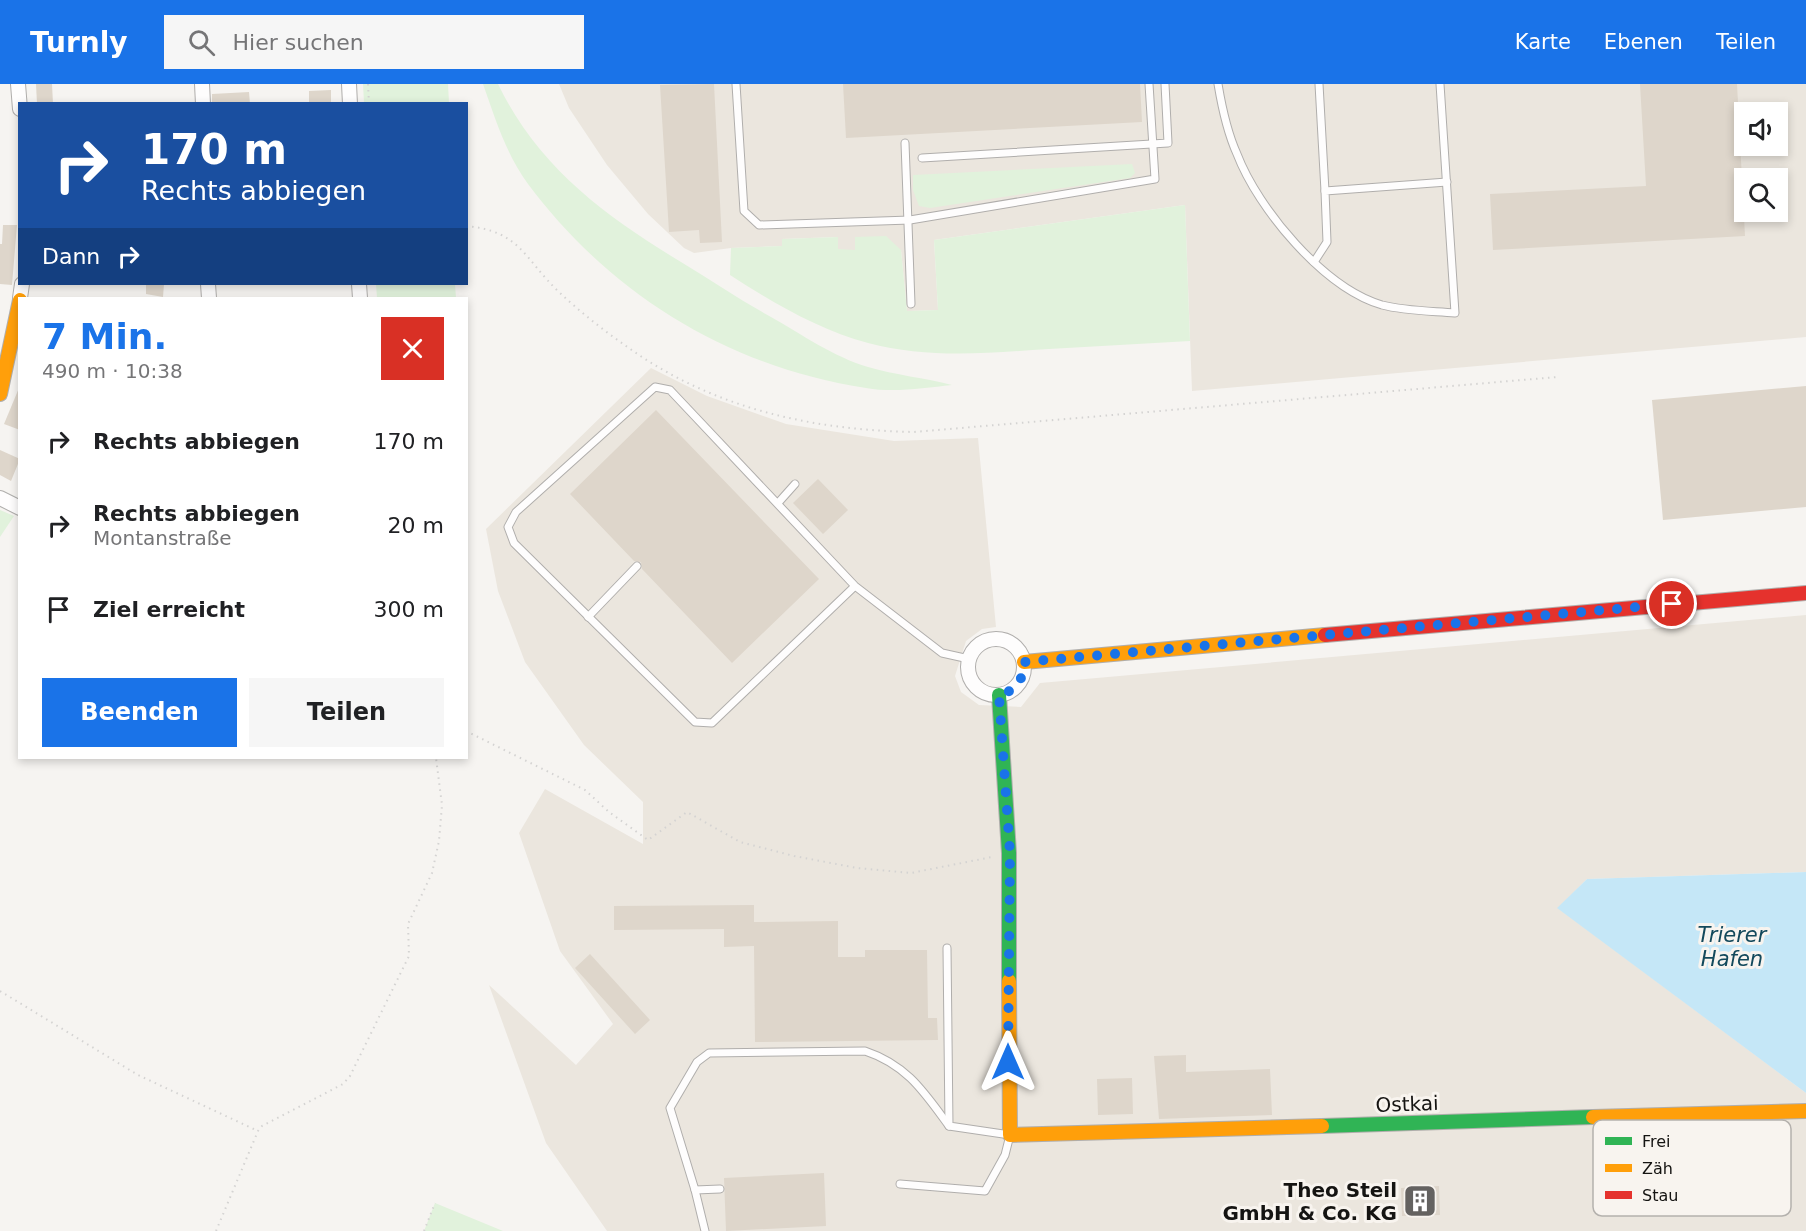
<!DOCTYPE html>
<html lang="de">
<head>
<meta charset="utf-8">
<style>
  :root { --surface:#fff; --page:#f6f6f6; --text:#202124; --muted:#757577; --accent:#1a73e8 }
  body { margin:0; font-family:"DejaVu Sans",sans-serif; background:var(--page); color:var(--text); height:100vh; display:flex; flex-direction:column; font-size:22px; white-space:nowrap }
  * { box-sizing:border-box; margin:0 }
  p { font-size:20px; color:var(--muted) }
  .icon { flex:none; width:33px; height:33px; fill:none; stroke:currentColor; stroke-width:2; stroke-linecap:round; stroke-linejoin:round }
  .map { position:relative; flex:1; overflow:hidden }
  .side { position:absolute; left:18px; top:213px; width:450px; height:462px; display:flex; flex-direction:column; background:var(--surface); border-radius:0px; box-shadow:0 3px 9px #0003 }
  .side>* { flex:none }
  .hud { position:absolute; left:18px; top:18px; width:450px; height:183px; border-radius:0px; box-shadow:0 3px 9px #0003; background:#1a4fa0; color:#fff; overflow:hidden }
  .fabs { position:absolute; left:1734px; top:18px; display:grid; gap:12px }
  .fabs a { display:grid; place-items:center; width:54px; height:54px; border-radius:0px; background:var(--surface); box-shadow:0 3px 9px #0003; font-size:30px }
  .pin { position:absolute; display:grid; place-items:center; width:51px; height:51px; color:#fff; margin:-26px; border:3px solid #fff; border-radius:50%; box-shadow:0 2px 6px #0007 }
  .me { position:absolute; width:66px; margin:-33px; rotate:0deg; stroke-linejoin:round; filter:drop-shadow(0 0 4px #0008) }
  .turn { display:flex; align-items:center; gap:21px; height:126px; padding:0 24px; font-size:27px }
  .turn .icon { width:78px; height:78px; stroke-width:2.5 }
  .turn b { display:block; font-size:42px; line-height:51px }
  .then { display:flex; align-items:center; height:57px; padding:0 24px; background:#0003; gap:12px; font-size:22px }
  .round { display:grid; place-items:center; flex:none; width:63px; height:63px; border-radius:0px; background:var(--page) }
  .headline { display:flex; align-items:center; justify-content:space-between; height:102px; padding:0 24px }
  h1 { font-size:36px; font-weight:700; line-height:45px; color:var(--accent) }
  .primary-button { display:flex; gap:12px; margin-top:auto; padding:12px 24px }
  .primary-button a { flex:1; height:69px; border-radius:0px; background:var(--accent); color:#fff; font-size:24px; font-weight:700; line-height:69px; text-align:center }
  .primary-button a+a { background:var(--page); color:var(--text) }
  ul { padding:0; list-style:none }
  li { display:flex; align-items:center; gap:18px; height:84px; padding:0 24px }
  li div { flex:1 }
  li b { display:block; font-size:22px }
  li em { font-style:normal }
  header { display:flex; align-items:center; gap:36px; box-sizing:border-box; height:84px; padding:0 30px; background:var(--accent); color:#fff }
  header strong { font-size:28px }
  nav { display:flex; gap:33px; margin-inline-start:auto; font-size:21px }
  .search { width:420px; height:54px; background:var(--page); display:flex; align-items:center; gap:15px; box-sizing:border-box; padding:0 21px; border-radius:0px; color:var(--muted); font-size:22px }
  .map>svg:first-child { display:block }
  .built { fill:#ebe6de; fill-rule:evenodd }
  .green { fill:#e1f2dc }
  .water { fill:#c5e7f7 }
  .building { fill:#ded6cb }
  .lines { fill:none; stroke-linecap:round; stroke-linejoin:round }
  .lane-casing { stroke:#b0aeac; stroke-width:9 }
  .street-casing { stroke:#b0aeac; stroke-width:16 }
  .fast-casing { stroke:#b0aeac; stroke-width:16 }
  .slow-casing { stroke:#b0aeac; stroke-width:16 }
  .jam-casing { stroke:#b0aeac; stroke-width:16 }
  .path { stroke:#d4d3d2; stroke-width:2; stroke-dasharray:1.5 4.5; stroke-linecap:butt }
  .lane { stroke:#fefdfd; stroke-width:7 }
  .street { stroke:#fefdfd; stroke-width:14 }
  .fast { stroke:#30b455; stroke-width:14 }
  .slow { stroke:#ff9f0a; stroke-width:14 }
  .jam { stroke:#e5322d; stroke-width:14 }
  .route { stroke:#1a73e8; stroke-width:10; stroke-dasharray:0 18 }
  .labels { text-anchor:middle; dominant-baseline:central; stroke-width:6; stroke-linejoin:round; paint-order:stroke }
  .street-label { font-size:20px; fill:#151412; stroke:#f8f4ef }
  .poi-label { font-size:20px; font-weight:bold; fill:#151412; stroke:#f8f4ef; text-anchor:end }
  .water-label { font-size:21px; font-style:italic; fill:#13495c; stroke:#f8f4ef }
  .key { fill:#f8f4ef; stroke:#b4b1ad; stroke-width:1.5 }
  .key-label { font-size:16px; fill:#151412 }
</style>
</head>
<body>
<header>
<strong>Turnly</strong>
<div class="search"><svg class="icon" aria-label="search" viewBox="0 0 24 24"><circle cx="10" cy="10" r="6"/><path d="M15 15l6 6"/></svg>Hier suchen</div>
<nav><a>Karte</a><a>Ebenen</a><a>Teilen</a></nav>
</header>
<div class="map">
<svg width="1806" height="1147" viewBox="0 0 1806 1147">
  <rect width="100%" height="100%" fill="#f6f4f1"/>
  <g class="built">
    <path d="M559,0H1806V253L1192,307L1185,121L934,156L938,226L907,227L901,166H838V153L782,155L783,162L731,164L694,169L684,164L648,130L607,81L569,24ZM1744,28H1778V62H1744ZM1744,94H1778V128H1744Z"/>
    <path d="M651,284L707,312L786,340L894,357L978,354L996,543L982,545L966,557L955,592L961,608L979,621L1021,623L1040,599L1806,531V788L1587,795L1558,824L1806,1009V1147H607L546,1059L489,901L576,981L613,940L560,867L519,749L545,705L643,760V718L584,661L525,578L498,507L486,445Z"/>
  </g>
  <g class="green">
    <path d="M363,0H448L449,19H364Z"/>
    <path d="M483,0H498C538,83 605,132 681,178C711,196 740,216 771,233C801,250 834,273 868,283C895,291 925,294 952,301C924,304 894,309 866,304C729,283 611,211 528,100C506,70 495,34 483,0Z"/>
    <path d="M1132,80L1135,89L1130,94L930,124L919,122L913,106V91Z"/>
    <path d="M1185,121L1190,257C1143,260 1096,262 1049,265C988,269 928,275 868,259C819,246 772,218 730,191L731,164L782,162V155L838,153V165L855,166V153L886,152L901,166L907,227L938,226L934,156Z"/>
    <path d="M376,200H455L456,214H377Z"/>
    <path d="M0,426L14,432L0,453Z"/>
    <path d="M435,1119L503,1147H424Z"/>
  </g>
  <path class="water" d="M1806,788V1009L1557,824L1587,795Z"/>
  <g class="building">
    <path d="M36,0H52L53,20H37Z"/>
    <path d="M714,0L722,158L700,159L699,146L669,148L660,1Z"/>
    <path d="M843,0H1140L1142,38L846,54Z"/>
    <path d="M1640,0H1737L1745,152L1493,166L1490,110L1646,102Z"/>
    <path d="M331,6V20H309V7Z"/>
    <path d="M249,8L250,20H212V10Z"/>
    <path d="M3,141H17L12,201L0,200V160H2Z"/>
    <path d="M146,200H164L163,213L146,210Z"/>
    <path d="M1806,302V423L1663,436L1652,316Z"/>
    <path d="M19,304H20V346L4,340Z"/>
    <path d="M656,326L819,495L732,579L642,485L641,478L634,477L570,410Z"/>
    <path d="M0,366L20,375L11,397L0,391Z"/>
    <path d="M818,395L848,426L823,450L793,419Z"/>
    <path d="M754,821V838L838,837V873H865V866H927L928,934H937L938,956L755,958L754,862L724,863V845L614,846V822Z"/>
    <path d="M590,870L650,936L635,950L575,884Z"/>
    <path d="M1186,971V988L1270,985L1272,1031L1159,1035L1154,972Z"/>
    <path d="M1132,994L1133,1030L1098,1031L1097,995Z"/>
    <path d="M824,1089L826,1142L726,1147L724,1094Z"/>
    <path d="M1439,1102L1440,1131L1402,1132L1401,1104Z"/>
  </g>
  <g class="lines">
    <defs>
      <g id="lane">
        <path d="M736,0L744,127L759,141L910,136L1155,95L1149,0"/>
        <path d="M1218,0C1222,24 1227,48 1237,70C1258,125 1324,204 1382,221C1405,227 1431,227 1455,229L1440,0"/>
        <path d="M1319,0L1325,107"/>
        <path d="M905,59L911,220"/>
        <path d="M922,74L1168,59L1165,0"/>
        <path d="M1314,178L1327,158L1325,107L1447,98"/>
        <path d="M778,419L795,400"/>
        <path d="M855,502L712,639L695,638L514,459L508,443L516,428L655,303L670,306L855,502L942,569L969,575"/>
        <path d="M588,533L637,482"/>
        <path d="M900,1100L985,1107L1005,1071L1010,1051L949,1042L947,864"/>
        <path d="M720,1105L695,1106L670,1024L697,978L709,969L865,967C907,981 924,1008 949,1042"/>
        <path d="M695,1106L705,1147"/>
      </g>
      <g id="street">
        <path d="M18,0L20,25"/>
        <path d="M202,0L203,20"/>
        <path d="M349,0L350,20"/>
        <path d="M208,200L209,214"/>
        <path d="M359,200L360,214"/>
        <path d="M20,214L22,200"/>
        <path d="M0,414L20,424"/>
        <circle cx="996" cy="583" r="28"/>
      </g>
      <g id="fast">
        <path d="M999,611L1009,769V897"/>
        <path d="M1322,1042L1593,1033"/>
      </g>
      <g id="slow">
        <path d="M0,310L20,216"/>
        <path d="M1024,578L1325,551"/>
        <path d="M1009,897L1010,1051L1322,1042"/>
        <path d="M1593,1033L1806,1027"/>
      </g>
      <path id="jam" d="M1325,551L1806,509"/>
    </defs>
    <use href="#lane" class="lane-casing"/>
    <use href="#street" class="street-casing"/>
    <use href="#fast" class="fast-casing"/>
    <use href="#slow" class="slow-casing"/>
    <use href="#jam" class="jam-casing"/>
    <g class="path">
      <path d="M368,0L369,20"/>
      <path d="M466,142C521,147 524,175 559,208C579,227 603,246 626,262C712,324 810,346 914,348L1557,293"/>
      <path d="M466,647L585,706L609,728L648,756L687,728L740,758L794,772L857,784L911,789L992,773"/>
      <path d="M0,907L138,991L258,1047"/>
      <path d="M216,1147L258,1047L262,1042L343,1000L350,992L409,872L408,840L432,789L439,757L442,721L436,674"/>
      <path d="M424,1147L435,1119"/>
    </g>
    <use href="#lane" class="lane"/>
    <use href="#street" class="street"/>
    <use href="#fast" class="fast"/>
    <use href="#slow" class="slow"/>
    <use href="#jam" class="jam"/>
  </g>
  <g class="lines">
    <path class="route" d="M1008,978L1010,769L999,611C1016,607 1024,595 1024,578L1672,520"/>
  </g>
  <defs>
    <symbol id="building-square" viewBox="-11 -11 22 22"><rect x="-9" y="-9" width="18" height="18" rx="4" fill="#646260" stroke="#f8f4ef"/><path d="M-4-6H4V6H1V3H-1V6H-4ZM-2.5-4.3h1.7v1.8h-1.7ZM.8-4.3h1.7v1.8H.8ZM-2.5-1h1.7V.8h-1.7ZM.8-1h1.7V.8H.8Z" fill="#fff"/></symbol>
  </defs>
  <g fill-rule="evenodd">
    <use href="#building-square" x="1401" y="1098" width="38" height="38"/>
  </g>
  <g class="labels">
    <g class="street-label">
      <text transform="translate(1407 1020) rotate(-2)">Ostkai</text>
    </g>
    <g class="poi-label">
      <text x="1397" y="1106">Theo Steil<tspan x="1397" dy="23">GmbH &amp; Co. KG</tspan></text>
    </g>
    <g class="water-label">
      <text x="1732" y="851">Trierer<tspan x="1732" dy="24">Hafen</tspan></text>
    </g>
  </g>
  <rect x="1593" y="1036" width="198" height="96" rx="9" class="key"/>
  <rect x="1605" y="1053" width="27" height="8" fill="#30b455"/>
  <rect x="1605" y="1080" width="27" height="8" fill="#ff9f0a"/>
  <rect x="1605" y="1107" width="27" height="8" fill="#e5322d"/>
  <g class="key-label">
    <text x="1642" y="1063">Frei</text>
    <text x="1642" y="1090">Zäh</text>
    <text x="1642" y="1117">Stau</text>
  </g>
</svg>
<div class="fabs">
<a><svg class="icon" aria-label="sound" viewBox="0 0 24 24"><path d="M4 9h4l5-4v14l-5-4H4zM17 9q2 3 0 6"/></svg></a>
<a><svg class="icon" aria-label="search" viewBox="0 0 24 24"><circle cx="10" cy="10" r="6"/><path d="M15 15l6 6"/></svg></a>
</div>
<div class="pin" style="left:1672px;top:520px;background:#d93025"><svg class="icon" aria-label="arrive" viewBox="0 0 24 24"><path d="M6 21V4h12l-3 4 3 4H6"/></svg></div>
<svg class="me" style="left:1008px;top:978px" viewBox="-20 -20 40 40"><path d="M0-17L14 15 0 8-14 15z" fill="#1a73e8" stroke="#fff" stroke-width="4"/></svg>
<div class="hud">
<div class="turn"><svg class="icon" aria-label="right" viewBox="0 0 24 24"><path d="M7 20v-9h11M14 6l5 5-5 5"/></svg><div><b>170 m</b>Rechts abbiegen</div></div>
<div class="then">Dann<svg class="icon" aria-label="right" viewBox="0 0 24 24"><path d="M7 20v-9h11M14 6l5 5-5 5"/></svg></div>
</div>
<section class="side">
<div class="headline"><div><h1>7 Min.</h1><p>490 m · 10:38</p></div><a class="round" style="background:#d93025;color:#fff"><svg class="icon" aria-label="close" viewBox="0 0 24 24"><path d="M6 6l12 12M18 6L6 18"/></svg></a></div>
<ul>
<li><svg class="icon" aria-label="right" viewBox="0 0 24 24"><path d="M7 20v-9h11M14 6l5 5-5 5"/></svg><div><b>Rechts abbiegen</b></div><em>170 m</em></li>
<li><svg class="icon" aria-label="right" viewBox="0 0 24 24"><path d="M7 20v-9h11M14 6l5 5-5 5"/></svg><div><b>Rechts abbiegen</b><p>Montanstraße</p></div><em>20 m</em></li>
<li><svg class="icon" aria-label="arrive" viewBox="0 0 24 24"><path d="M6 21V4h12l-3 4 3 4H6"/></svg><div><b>Ziel erreicht</b></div><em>300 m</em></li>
</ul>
<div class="primary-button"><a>Beenden</a><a>Teilen</a></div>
</section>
</div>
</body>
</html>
